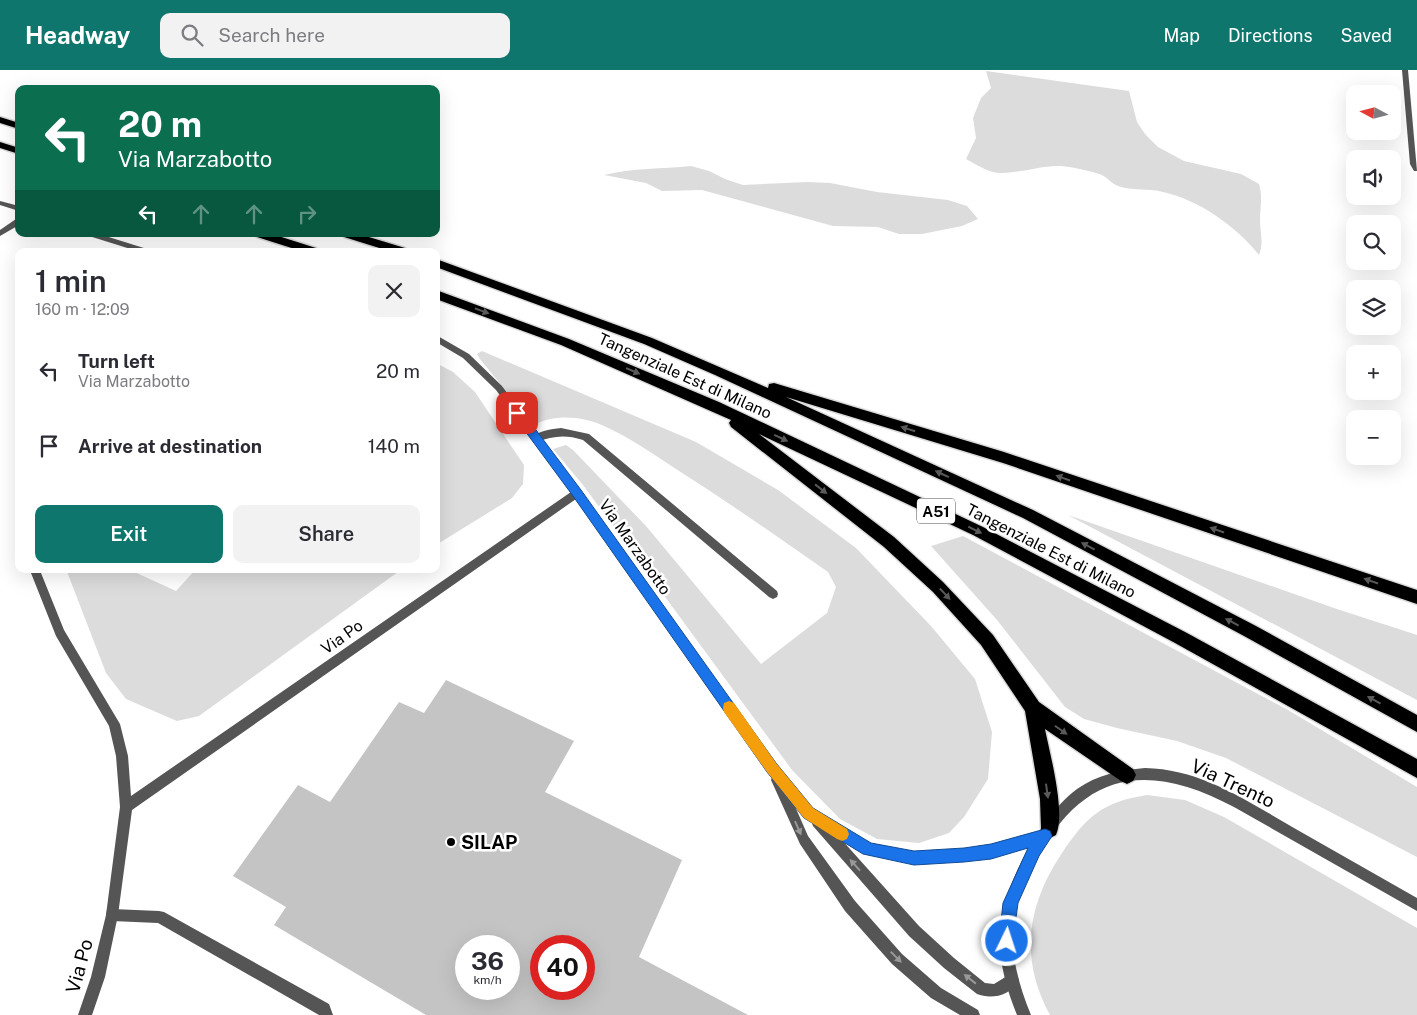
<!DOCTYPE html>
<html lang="en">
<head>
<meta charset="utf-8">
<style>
  :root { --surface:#fff; --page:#f2f2f3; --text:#2b2b33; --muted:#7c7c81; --accent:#0f766e }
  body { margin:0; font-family:"Public Sans",sans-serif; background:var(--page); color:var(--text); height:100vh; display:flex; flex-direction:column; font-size:19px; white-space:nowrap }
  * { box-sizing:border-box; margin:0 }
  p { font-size:16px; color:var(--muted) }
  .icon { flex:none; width:28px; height:28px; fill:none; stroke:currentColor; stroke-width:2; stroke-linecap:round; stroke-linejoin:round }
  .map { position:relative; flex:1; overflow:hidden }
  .panel { position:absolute; left:15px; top:178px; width:425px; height:325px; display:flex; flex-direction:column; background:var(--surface); border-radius:10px; box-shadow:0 5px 20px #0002 }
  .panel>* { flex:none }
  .guide { position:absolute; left:15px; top:15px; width:425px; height:152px; border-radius:10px; box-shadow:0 5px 20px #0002; background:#0b6e4f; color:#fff; overflow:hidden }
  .needle { width:32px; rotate:277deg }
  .fabs { position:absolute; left:1346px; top:15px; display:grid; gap:10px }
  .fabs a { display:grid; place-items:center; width:55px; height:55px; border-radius:10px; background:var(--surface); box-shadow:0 5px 20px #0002; font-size:25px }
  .speed { position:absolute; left:455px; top:865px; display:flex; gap:10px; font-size:25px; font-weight:700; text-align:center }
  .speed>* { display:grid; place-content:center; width:65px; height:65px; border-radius:50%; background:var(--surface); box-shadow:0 5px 20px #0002; line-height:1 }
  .speed small { font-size:12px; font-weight:400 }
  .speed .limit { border:8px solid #d22; background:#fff; color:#111 }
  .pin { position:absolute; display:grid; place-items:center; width:42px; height:42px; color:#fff; margin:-21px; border-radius:10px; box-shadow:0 2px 8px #0006 }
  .me { position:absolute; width:55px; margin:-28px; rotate:4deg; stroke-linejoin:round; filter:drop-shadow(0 0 4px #0008) }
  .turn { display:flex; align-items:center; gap:18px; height:105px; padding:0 20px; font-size:22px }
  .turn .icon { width:65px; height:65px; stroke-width:2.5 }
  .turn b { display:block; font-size:35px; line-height:42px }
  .lanes { display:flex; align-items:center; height:48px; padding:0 20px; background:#0003; justify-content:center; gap:25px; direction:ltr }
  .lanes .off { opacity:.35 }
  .round { display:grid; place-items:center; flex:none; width:52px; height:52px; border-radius:10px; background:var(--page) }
  .headline { display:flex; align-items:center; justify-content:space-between; height:85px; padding:0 20px }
  h1 { font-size:30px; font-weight:600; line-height:38px }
  .action { display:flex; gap:10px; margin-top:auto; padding:10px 20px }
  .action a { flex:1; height:58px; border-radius:10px; background:var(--accent); color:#fff; font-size:20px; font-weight:600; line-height:58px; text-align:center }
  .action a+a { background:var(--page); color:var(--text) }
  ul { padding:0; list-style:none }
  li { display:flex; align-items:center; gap:15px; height:75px; padding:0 20px }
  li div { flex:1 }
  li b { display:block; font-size:19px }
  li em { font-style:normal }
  header { display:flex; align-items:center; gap:30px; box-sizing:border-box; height:70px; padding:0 25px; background:var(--accent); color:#fff }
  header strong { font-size:24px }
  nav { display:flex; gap:28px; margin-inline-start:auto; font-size:18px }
  .search { width:350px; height:45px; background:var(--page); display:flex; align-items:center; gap:12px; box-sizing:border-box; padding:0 18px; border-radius:10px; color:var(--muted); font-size:19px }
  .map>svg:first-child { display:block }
  .green { fill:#dcdcdc }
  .building { fill:#c4c4c4; fill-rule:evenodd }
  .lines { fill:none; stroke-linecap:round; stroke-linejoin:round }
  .motorway-casing { stroke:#dbdbdb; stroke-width:3 }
  .service { fill:#555; fill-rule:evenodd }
  .minor { fill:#555; fill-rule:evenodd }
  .tertiary { fill:#555; fill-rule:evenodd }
  .motorway { fill:#000; fill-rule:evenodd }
  .oneway { fill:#595959 }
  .oneway2 { fill:#999 }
  .route { fill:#1a73e8; stroke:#114b97 }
  .slow { fill:#f59e0b }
  .poi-dot { fill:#000; stroke:#fff; stroke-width:2 }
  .labels { text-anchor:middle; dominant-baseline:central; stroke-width:5; stroke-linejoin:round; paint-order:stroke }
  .shield { fill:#fff; stroke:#4c4c4c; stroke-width:1 }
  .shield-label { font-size:15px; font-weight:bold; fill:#000 }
  .street-label { font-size:16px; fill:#000; stroke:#fff }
  .near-street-label { font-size:19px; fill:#000; stroke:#fff }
  .near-poi-label { font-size:19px; font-weight:bold; fill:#000; stroke:#fff; text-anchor:start }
</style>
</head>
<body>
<header>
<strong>Headway</strong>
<div class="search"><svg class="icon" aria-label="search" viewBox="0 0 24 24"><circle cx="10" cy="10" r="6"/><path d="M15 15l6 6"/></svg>Search here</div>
<nav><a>Map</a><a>Directions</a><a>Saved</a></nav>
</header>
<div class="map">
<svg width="1417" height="945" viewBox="0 0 1417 945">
  <rect width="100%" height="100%" fill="#fff"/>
  <g class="green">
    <path d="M986,1L1129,21L1137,52L1145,64L1158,77L1184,91L1241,104L1259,114C1263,127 1260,137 1260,150C1260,164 1264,171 1259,185C1236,156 1199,130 1163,122C1149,118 1131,121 1118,116C1112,114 1108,108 1102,105C1091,101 1073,97 1061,96C1041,95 1022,103 1001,103C989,103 977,95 966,89L976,68L973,48L981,28L991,18Z"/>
    <path d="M691,96L709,101L725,109L743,115L807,112L830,113L877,122L948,130L967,136L978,149L962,156L922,164H899L878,157L833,156L702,120L662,121L646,113L604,105C632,98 662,99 691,96Z"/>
    <path d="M482,281L696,372L778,420L856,478L931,556L975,609L992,662L988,709L964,747L949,763L919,773L877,769L840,749L792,700L583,415L553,379L566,375L573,380L646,456L761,594L827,543L836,517L828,502C778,467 728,432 676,399C653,384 629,367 604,356C582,346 555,344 534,355L480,289L477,284Z"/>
    <path d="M436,293L453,302L475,322L524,395L523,414L512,428L436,475Z"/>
    <path d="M1068,445L1337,539L1417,565V630Z"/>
    <path d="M963,466L1288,640L1417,717V787L1226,688L1177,671L1117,658L1084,649L1065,637L997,550L931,476Z"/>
    <path d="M66,499H128L176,521L196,499H402L199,646L177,651L126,629L106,603Z"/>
    <path d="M1147,725L1185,730L1224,747L1417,858V945H1050C1019,888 1027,835 1062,783C1086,747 1102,732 1147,725Z"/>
  </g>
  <path class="building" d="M446,610L574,671L545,722L682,790L639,887L748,945H426L274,855L286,837L233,806L298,715L330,732L399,632L424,643ZM466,876H509V919H466ZM541,876H584V919H541Z"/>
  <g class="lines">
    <defs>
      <g id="motorway">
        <path d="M0,47L19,53V59L0,53Z"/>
        <path d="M0,72L19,78V84L0,78Z"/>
        <path d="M255,164H272L316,178L318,181H301L257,167Z"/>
        <path d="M342,164H359L405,178L407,181H389L344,167Z"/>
        <path d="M436,189L652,268L768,318L769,314L774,313L1004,382L1417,520V534L1003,393L786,327L1033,440L1256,556L1417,645V662L1244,566L1023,448L715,305L644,274L436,197Z"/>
        <path d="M436,220L569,269L719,332L983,457L1187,563L1417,689V708L1175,573L973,465L759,364L894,467L943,512L993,565L1039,632L1133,699L1136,705L1133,711L1127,714L1121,711L1045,659C1050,684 1066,743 1056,765L1050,768L1044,765L1041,759L1040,729L1025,641L981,575L933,522L884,477L731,357L729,353L731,350L561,275L436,229Z"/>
      </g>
    </defs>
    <use href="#motorway" class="motorway-casing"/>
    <g class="service">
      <path d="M1402,0H1408L1417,101H1414L1410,94Z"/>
      <path d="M16,149H19V155L0,166V160Z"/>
      <path d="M561,358L589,364L777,521L778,524L777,527L773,529L769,527L583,370C565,364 553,366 536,372L531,368C538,361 551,359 561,358Z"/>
      <path d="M112,839L159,841L164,842L329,934L333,945H319L158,853L112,851L107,850L106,845L107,840Z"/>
    </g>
    <g class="minor">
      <path d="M0,131L19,136V141L0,135Z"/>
      <path d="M88,164H99L147,179L148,181H137L89,166Z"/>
      <path d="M436,265L469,284L502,316L580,420L776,694L813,739L870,773L914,782L963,779L991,775L1045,760L1049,762L1051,766L1049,770L991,787L963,791L914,794L868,785L841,769L919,856L954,888L985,913L994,914L1012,903L1017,905L1019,910C1012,925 992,930 977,924L944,898L909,866L813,756L811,751L805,747L794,734L808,766L855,831L902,884L941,918L978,940L980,945H960L931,928L892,894L845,841L800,774L771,710L772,707L576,429L132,740L118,845L105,907L92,945H78L91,907L106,845L120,737L116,686L109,656L56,566L31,503V499H41V503L64,560L120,654L128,686L131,726L571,422L496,320L463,288L436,272Z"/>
    </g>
    <path class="tertiary" d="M1145,698C1201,699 1247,731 1294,758C1335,781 1376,805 1417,828V841L1234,737C1150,692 1084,699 1037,789C1030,802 1022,815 1018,830C1006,869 1016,909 1031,945H1017C1006,918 998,889 1000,860C1002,817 1042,744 1077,719C1097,705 1120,700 1145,698Z"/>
    <use href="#motorway" class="motorway"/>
  </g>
  <defs><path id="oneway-solid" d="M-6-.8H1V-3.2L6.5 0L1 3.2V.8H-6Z" transform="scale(1.25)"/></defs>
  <g class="oneway">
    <use href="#oneway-solid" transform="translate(482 241) rotate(20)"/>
    <use href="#oneway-solid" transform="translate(633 301) rotate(23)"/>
    <use href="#oneway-solid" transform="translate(908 359) rotate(-163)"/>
    <use href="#oneway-solid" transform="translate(781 368) rotate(25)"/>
    <use href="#oneway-solid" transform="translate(942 404) rotate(-155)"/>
    <use href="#oneway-solid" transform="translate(1063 408) rotate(-161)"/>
    <use href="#oneway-solid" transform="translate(821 419) rotate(38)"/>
    <use href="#oneway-solid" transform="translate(975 460) rotate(26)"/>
    <use href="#oneway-solid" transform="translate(1217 460) rotate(-161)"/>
    <use href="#oneway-solid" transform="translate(1088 476) rotate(-152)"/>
    <use href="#oneway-solid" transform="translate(1371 511) rotate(-161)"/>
    <use href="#oneway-solid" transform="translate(945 524) rotate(47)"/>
    <use href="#oneway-solid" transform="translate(1232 552) rotate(-152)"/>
    <use href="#oneway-solid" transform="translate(1374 630) rotate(-151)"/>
    <use href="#oneway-solid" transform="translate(1061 660) rotate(35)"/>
    <use href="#oneway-solid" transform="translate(1047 721) rotate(82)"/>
  </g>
  <g class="oneway2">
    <use href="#oneway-solid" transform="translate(798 758) rotate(66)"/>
    <use href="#oneway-solid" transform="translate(855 795) rotate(-132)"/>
    <use href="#oneway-solid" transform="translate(896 887) rotate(45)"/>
    <use href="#oneway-solid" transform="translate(970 909) rotate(-142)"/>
  </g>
  <path class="route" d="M517,339L521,340L581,420L776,693L813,738L871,773L914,781L964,778L991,774L1045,759L1050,761L1052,766L1039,786L1018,833L1012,877L1007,879L1001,877L999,871L1003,833L1028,778L991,789L964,792L914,795L863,784L804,748L767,702L573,426L514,346V340Z"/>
  <path class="slow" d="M729,631L734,633L776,693L813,738L847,759L849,764L847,769L842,771L837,769L804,748L767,702L724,642L723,638L724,633Z"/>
  <circle class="poi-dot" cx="451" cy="772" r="5"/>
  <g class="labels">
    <rect class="shield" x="917" y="428.5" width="38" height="25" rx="4"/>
    <g class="shield-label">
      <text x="936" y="441">A51</text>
    </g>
    <g class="street-label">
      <text transform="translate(685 306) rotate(24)">Tangenziale Est di Milano</text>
      <text transform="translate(635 477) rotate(55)">Via Marzabotto</text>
      <text transform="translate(1051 481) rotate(27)">Tangenziale Est di Milano</text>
      <text transform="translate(342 567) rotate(-35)">Via Po</text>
    </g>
    <g class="near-street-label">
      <text transform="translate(1233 713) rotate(25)">Via Trento</text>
      <text transform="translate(79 896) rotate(-75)">Via Po</text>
    </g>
    <g class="near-poi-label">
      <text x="461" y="772">SILAP</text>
    </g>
  </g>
</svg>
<div class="fabs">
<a><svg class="needle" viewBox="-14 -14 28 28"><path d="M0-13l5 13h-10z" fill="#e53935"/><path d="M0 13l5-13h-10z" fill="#7c7c81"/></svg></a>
<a><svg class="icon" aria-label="sound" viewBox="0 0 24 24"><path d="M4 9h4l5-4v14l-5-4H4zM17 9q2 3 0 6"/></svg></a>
<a><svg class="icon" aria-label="search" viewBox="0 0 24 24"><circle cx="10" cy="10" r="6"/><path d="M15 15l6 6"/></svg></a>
<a><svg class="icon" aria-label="layers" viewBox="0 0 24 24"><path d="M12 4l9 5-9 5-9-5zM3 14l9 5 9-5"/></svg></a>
<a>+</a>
<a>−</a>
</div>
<div class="speed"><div>36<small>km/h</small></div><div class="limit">40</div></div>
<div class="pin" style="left:517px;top:343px;background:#d93025"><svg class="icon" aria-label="arrive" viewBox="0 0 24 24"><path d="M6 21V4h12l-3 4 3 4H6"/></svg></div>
<svg class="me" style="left:1007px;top:871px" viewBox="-20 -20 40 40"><circle r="17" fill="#1a73e8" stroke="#fff" stroke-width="3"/><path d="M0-11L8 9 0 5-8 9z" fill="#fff"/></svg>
<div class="guide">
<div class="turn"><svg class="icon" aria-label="left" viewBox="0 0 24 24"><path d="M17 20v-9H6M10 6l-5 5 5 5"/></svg><div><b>20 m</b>Via Marzabotto</div></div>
<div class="lanes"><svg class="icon" aria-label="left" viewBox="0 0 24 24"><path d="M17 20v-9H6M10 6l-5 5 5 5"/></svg><svg class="icon off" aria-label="ahead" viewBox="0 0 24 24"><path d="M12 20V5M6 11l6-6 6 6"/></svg><svg class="icon off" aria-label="ahead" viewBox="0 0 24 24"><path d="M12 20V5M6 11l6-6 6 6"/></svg><svg class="icon off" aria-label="right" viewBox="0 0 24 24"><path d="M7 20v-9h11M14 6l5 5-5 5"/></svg></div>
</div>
<section class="panel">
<div class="headline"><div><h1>1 min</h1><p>160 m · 12:09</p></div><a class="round"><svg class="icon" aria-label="close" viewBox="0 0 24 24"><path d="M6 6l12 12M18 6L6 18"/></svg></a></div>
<ul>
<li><svg class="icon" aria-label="left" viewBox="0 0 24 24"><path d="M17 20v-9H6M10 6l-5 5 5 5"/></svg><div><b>Turn left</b><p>Via Marzabotto</p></div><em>20 m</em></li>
<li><svg class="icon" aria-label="arrive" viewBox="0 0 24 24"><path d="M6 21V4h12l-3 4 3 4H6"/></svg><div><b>Arrive at destination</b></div><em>140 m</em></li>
</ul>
<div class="action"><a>Exit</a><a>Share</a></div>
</section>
</div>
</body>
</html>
